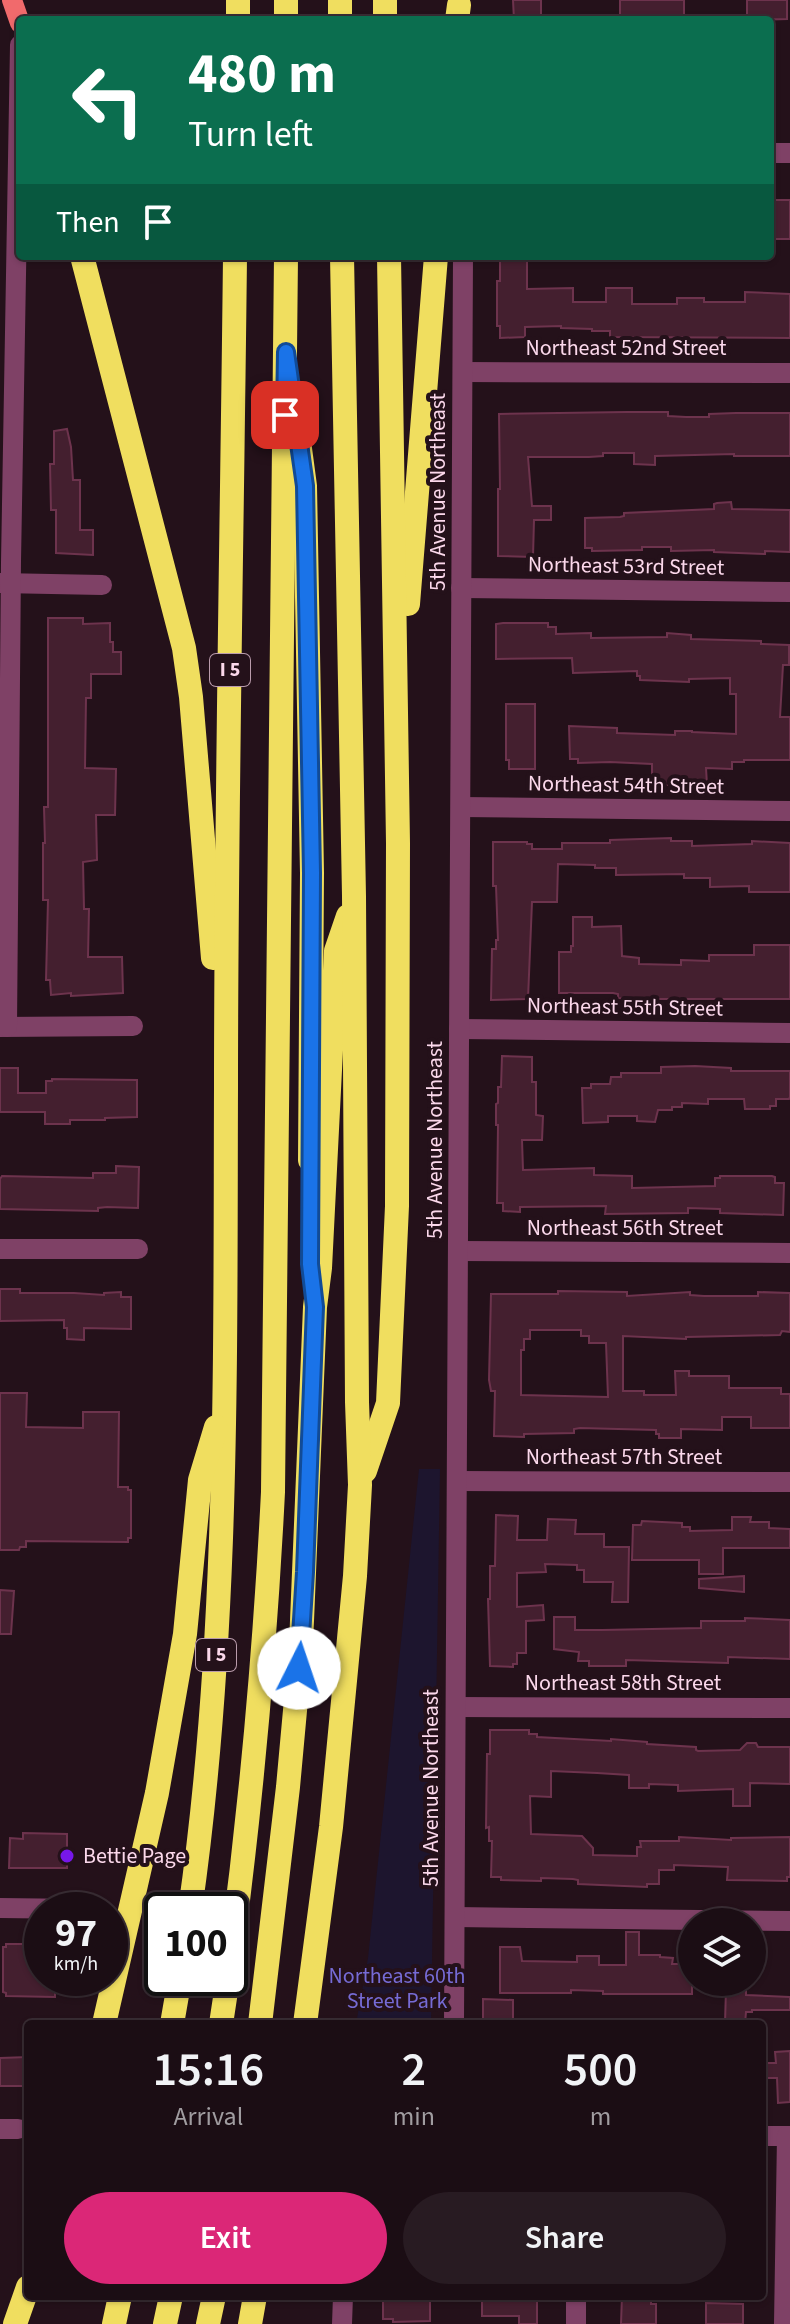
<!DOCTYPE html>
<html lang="en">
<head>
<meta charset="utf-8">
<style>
  :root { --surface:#1b0d14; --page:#281b22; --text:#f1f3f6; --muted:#a09ca0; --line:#392d34; --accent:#db2777 }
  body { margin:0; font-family:"Source Sans 3",sans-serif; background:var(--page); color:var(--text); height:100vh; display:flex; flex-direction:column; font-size:30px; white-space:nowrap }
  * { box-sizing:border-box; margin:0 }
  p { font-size:26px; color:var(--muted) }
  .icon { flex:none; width:44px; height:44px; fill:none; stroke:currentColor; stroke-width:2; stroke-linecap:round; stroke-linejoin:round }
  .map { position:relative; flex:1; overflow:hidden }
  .sheet { position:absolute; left:24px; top:2020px; width:742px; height:280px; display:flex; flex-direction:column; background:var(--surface); border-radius:8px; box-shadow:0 2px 6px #0004,0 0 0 2px var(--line) }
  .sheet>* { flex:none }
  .hud { position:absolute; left:16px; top:16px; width:758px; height:244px; border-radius:8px; box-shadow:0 2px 6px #0004,0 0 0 2px var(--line); background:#0b6e4f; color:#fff; overflow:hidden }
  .tools { position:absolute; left:678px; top:1908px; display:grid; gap:16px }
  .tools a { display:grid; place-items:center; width:88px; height:88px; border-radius:50%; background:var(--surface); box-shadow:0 2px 6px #0004,0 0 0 2px var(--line); font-size:40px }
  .speed { position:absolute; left:24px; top:1892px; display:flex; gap:16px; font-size:40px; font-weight:700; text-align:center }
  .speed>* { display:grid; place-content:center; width:104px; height:104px; border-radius:50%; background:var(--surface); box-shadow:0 2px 6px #0004,0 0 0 2px var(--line); line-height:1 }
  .speed small { font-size:20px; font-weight:400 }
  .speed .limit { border:4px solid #111; border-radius:12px; background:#fff; color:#111 }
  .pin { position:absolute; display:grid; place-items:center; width:68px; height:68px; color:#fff; margin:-34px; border-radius:16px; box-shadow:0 4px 12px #0006 }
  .me { position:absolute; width:88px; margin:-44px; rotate:4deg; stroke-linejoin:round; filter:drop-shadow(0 0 6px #0008) }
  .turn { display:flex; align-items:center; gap:28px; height:168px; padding:0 40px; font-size:36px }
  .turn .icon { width:104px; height:104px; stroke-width:2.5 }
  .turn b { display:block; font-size:56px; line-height:68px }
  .then { display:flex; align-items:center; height:76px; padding:0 40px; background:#0003; gap:16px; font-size:30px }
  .eta { display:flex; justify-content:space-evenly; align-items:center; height:136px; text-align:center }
  .eta b { font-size:48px; font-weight:600; line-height:56px }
  .primary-button { display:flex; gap:16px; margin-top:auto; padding:16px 40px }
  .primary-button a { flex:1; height:92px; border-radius:48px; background:var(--accent); color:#fff; font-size:32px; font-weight:600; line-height:92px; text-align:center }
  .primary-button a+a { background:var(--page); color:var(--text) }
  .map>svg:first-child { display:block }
  .green { fill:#1d152e }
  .building { fill:#441f2f; stroke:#6d334d; stroke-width:2; fill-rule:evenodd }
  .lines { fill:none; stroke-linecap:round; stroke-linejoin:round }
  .minor { stroke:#7f4166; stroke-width:20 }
  .major { stroke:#f16a6c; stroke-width:20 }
  .highway { stroke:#f0de5f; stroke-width:24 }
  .route-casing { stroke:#114b97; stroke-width:20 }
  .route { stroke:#1a73e8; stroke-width:14 }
  .poi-dot { fill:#7717e9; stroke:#24111a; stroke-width:3 }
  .labels { text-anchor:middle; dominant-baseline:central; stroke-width:8; stroke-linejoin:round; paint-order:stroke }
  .shield { fill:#24111a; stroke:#ba9cac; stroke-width:2 }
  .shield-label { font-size:20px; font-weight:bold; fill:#fbd8eb }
  .street-label { font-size:22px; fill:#fbd8eb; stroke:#24111a }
  .poi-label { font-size:22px; fill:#fbd8eb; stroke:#24111a; text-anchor:start }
  .park-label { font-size:22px; fill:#766bd5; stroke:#24111a }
</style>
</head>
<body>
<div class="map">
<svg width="790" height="2324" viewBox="0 0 790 2324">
  <rect width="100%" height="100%" fill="#24111a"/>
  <path class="green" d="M419,1469H440L431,2024H356L368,1958Z"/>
  <g class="building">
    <path d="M513,0H541V20H514Z"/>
    <path d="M620,0H684V19L620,17Z"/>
    <path d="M747,0H787V19L747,20Z"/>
    <rect x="775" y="200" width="15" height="39"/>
    <path d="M500,256H527V289L573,288V302H606V288H632V304H677V298H704V302H745V292L790,294V338L610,337V331H592V329L561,328V326L525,327V337L500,338V326H497V281H500Z"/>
    <path d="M626,412H668V416L686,417H709V414L736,413H790V456H734V454L655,456V465L634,464V453H603V456L589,457H528L532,506H551V520H534L533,557L498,556V489H500L499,414Z"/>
    <path d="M67,429L71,447L73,480H80V530H93V555L56,553V510H51L50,464H54V431Z"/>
    <path d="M731,502L732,509L790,510V552L765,551V554L714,552V550L671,551V547H642V550L592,551V548H585V518L620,517L624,516V513L714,509V504L717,503Z"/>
    <path d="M48,618H83V624L110,623V642H113V652H121V674H91V698H86L85,768L116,769L115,815H96L97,860L83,862L84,909H89L88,957H122L123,993L71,996V993L51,995L50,980H46L48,900H43V843H45L44,807H48Z"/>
    <path d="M503,623H548V627H556V634L591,633V638L667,637V633L691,635V639L761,641V644L789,645V665H783L780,717H790V760H744V762H732V769L706,768L707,785H652V764L610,762L578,763V759H570L569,726L617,728V733L675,735V731H692V732L736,734V694H730V678L689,679V682L640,680V676H637V671L573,673L572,658L496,659V624Z"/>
    <path d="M506,704H535V769H509V760H506Z"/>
    <path d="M671,838V841H692V846L752,844V841L790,843V892H749V886L710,887V878H684V874L616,875V868H595V865L558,864L557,902H532L528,999L491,1000L492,949H496V940H498L496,886H493V842H527V844H532V849H562V843H610V840Z"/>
    <path d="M573,917H592V927L621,926L622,956L639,958V964L681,965V960L709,961V955H754V945H790V999H635L618,998V994L613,993H559V952H571V946H573Z"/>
    <path d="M502,1056L532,1057V1082H536V1115L543,1116L542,1140H522L523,1170L594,1168V1175L632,1176V1188L715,1186V1178H720V1176H772L775,1177V1183H784L783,1215L720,1213V1209L688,1208V1213L605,1214L606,1206L520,1207V1212L503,1211V1203H497L498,1125H496V1104L498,1103V1087H501Z"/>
    <path d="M695,1066L731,1068V1071H790V1097L789,1099H776V1106H770V1109H745L744,1099H708V1104L682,1103V1107H672V1110H658L655,1122L637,1121V1116H608V1122L583,1123L582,1088H591V1084H610L611,1077H621V1073H661V1067Z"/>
    <path d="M0,1068H18V1093H46V1081H52V1079L137,1080V1117L105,1118V1120H70V1124H45V1112H0Z"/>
    <path d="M116,1166L139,1167L138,1208L107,1207L98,1208V1211L0,1209V1179L2,1176L93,1178V1173H116Z"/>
    <path d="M0,1289H20V1293H74L104,1295V1293L121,1292V1297H131V1329L84,1328V1340L67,1339V1328H64V1320L0,1321Z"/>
    <path d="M558,1291L627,1292V1296L690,1292V1295L704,1296H758V1292L790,1293V1332L782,1331L780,1335L686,1337V1339L623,1336V1391H644V1395H676L675,1371H689V1376H729V1388H781V1394H790V1428H751V1417H722V1430L681,1429V1438H659V1434H656V1430L580,1428L574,1429V1433L524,1434V1437L494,1436L495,1391H491L489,1380L491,1294H558ZM530,1330H581V1336H589V1343H606L608,1397L521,1395V1350H524V1339H530Z"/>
    <path d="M0,1393H27L26,1427L83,1428V1412H119L118,1487H128V1490H131V1538H128V1542L26,1541V1547H20L19,1550H0Z"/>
    <path d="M496,1515L518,1516L517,1540H547L548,1519L576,1520L575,1534H604V1547H629L628,1602H612L613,1582H584V1570H577V1565L545,1564L546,1572L517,1573V1607L543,1605L544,1620L526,1621V1653H517V1664H513V1667L490,1666L488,1599H490V1566H495Z"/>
    <path d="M732,1517H751L750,1522H769V1528L790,1529V1548H723V1574H699V1560H632L633,1525H641L642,1521L682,1523V1527H690V1531L732,1530Z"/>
    <path d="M744,1576V1592L699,1588V1579Z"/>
    <path d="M0,1590L14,1591L11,1634H0Z"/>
    <path d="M554,1617H575V1630H602L701,1628V1621H745V1618L790,1620V1659L728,1657V1663L626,1660V1666H589V1661H578L579,1652L554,1649Z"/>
    <path d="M490,1730H529V1734H537V1737L611,1741V1739L647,1742V1744L696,1747V1750L698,1751L740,1750L747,1743H756L758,1747H790V1784L750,1783V1806H733V1789L678,1791V1785L649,1784V1788H629V1775L597,1773L551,1771V1797L530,1796L531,1834L582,1836L593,1848V1855L637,1856V1847H641L640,1841H679V1837L731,1840V1838L790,1837V1877H787V1881L727,1880L728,1867L674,1865V1870H659V1884H647V1887L578,1884V1880L573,1879L541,1878V1881L501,1880V1877H491L492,1841H489V1827L486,1828L487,1754H490Z"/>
    <path d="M23,1833L67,1834V1868H9L10,1838L23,1839Z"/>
    <path d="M626,1932H639V1955H660V1957L673,1958L672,1964H692V1994H603V1991L571,1990V1993H500V1947H520L522,1961L577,1962V1956H599V1965H626Z"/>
    <path d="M6,1944H23L26,1953H40L42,1978H55V1997L6,1996V1993L3,1992V1947H6Z"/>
    <path d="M726,1989H746V1995L790,1997V2010H752V2012H746L745,2024L725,2023Z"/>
    <path d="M483,1999L513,2000V2022L483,2021Z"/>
    <path d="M790,2051V2102L778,2103L777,2078H762V2063H776L775,2052Z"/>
    <path d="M28,2057V2086H0V2058Z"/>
    <path d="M383,2296H430V2321L393,2322V2319H383Z"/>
    <path d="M482,2296H537V2324H519V2316H482Z"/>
    <path d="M622,2296H651V2304H656V2324H621Z"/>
    <path d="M706,2303L743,2304V2324H706Z"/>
  </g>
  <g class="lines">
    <g class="minor">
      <path d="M770,153H790"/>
      <path d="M463,372L790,373"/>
      <path d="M0,583L102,585"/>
      <path d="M461,588L790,592"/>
      <path d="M461,807L790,811"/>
      <path d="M0,1027L133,1026"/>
      <path d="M7,1027L11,562L20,45"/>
      <path d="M459,1029L790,1033"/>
      <path d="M0,1249H138"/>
      <path d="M459,1251L790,1253"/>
      <path d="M458,1481L790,1482"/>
      <path d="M456,1707L790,1708"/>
      <path d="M0,1908L81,1909"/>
      <path d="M455,1917L790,1921"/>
      <path d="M454,2024L463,256"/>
      <path d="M0,2129H18"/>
      <path d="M762,2136H790"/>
      <path d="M342,2324L343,2296"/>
      <path d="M576,2324V2296"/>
      <path d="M784,2324L787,2136"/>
    </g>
    <path class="major" d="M12,0L20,23"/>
    <g class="highway">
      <path d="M340,0V20"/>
      <path d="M385,0V20"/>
      <path d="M238,20V0"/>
      <path d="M286,20V0"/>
      <path d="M457,20L459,5"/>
      <path d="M82,256L184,648L191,697L213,958"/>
      <path d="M297,426L305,486L312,873L310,1160"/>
      <path d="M408,604L436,256"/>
      <path d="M365,1471L388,1403L397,1206L398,843L389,256"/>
      <path d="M190,1910C229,1637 225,1363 226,1088C226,811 232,533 235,256"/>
      <path d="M230,1963C251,1806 265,1650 273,1492L286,256"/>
      <path d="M104,2024L157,1793L185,1634L200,1480L216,1427"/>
      <path d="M172,2024L180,1978"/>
      <path d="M221,2024L228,1978"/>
      <path d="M260,2024L288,1787L301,1645L315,1307L320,1268L336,951L348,916"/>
      <path d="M305,2024L331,1827L355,1576L360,1485L357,1402L354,896L342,256"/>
      <path d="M15,2324L28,2287"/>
      <path d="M114,2324L120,2296"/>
      <path d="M165,2324L171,2296"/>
      <path d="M208,2324L214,2296"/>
      <path d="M250,2324L255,2296"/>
    </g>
  </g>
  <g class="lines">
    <defs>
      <path id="route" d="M285,415L286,352L305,486L312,873L310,1264L315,1307L305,1572L299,1668"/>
    </defs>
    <use href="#route" class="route-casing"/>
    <use href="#route" class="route"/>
  </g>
  <circle class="poi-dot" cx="67" cy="1856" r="8"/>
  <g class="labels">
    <g class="shield">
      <rect x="210" y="654" width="40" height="32" rx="6"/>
      <rect x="196" y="1639" width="40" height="32" rx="6"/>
    </g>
    <g class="shield-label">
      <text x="230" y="670">I 5</text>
      <text x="216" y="1655">I 5</text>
    </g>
    <g class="street-label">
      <text x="626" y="348">Northeast 52nd Street</text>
      <text transform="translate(438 492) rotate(-90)">5th Avenue Northeast</text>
      <text transform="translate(626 566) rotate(1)">Northeast 53rd Street</text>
      <text transform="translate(626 785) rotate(1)">Northeast 54th Street</text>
      <text transform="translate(625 1007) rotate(1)">Northeast 55th Street</text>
      <text transform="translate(435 1140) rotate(-90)">5th Avenue Northeast</text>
      <text x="625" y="1228">Northeast 56th Street</text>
      <text x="624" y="1457">Northeast 57th Street</text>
      <text x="623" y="1683">Northeast 58th Street</text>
      <text transform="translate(431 1788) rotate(-90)">5th Avenue Northeast</text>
    </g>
    <g class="poi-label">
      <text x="83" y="1856">Bettie Page</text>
    </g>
    <g class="park-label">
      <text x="397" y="1976">Northeast 60th<tspan x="397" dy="25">Street Park</tspan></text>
    </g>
  </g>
</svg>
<div class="tools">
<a><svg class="icon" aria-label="layers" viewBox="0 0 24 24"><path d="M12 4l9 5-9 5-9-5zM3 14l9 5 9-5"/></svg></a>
</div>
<div class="speed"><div>97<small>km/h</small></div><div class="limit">100</div></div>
<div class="pin" style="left:285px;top:415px;background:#d93025"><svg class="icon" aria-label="arrive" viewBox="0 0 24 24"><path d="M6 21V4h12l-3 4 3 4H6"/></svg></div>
<svg class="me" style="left:299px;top:1668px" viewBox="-20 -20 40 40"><circle r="19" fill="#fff"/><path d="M0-13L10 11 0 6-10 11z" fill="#1a73e8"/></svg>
<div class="hud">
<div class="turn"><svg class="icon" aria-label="left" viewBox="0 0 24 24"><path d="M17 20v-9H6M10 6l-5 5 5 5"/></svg><div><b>480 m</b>Turn left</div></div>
<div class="then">Then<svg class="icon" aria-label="arrive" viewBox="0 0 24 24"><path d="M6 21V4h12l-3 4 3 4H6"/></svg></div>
</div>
<section class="sheet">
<div class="eta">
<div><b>15:16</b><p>Arrival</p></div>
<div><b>2</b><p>min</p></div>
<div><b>500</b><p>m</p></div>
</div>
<div class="primary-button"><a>Exit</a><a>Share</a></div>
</section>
</div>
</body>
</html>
